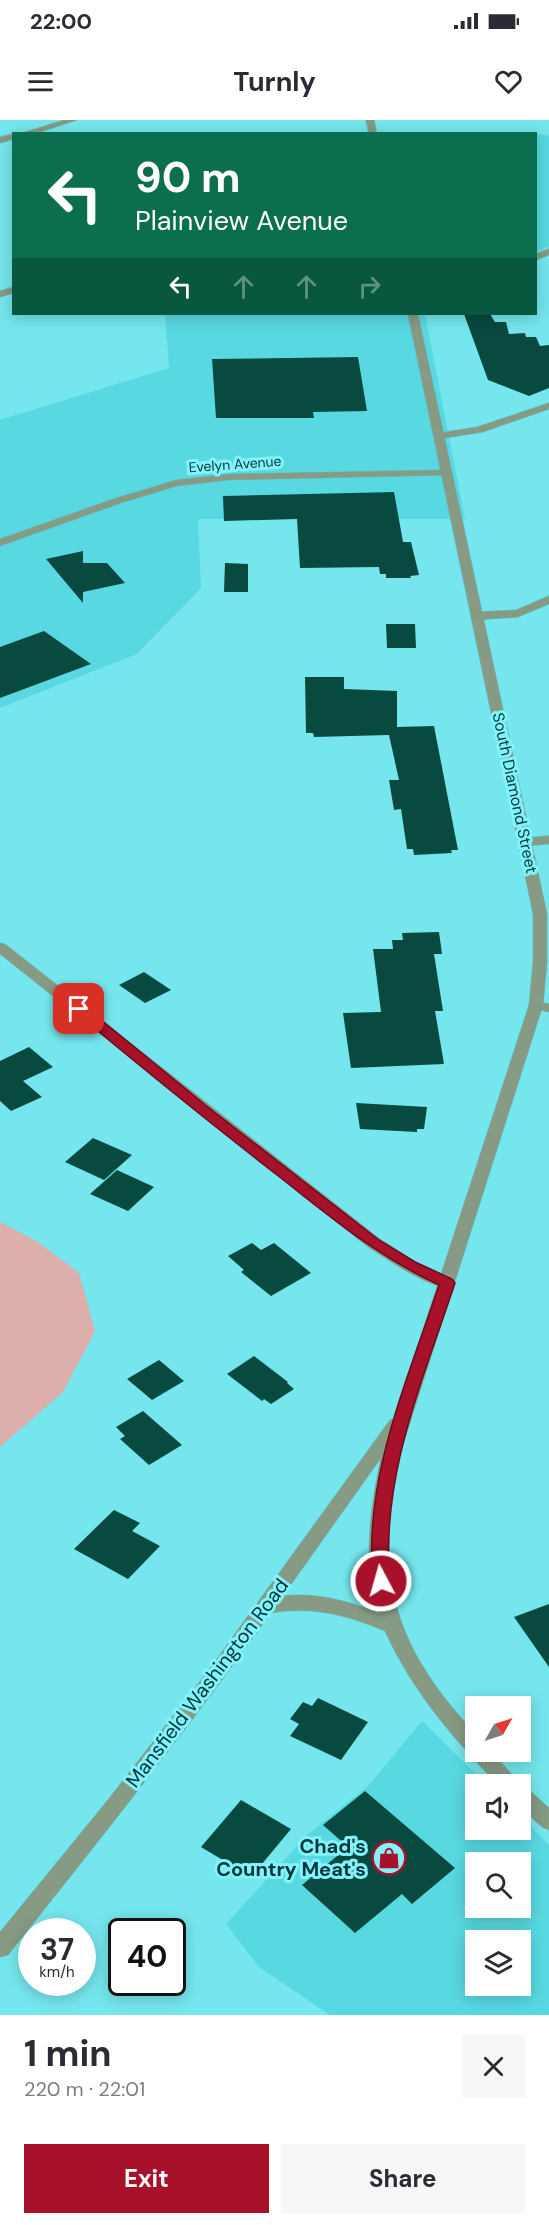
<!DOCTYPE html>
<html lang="en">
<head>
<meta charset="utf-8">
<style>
  :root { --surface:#fff; --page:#f7f7f7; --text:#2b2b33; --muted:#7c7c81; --accent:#a8112a }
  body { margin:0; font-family:"DM Sans",sans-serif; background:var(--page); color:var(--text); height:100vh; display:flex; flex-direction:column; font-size:22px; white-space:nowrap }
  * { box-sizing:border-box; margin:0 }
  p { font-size:20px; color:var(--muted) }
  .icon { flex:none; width:33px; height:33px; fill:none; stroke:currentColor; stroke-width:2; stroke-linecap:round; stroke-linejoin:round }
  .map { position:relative; height:1895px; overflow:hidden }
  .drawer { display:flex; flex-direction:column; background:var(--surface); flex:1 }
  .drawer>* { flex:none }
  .guide { position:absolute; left:12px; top:12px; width:525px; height:183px; border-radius:0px; box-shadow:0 3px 15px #0003; background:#0b6e4f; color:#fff; overflow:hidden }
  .needle { width:39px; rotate:51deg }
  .fabs { position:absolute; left:465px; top:1576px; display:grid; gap:12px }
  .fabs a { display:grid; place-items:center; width:66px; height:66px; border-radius:0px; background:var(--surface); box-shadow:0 3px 15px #0003; font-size:30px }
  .speed { position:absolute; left:18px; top:1798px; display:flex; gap:12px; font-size:30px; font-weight:700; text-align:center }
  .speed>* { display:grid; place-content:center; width:78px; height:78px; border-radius:50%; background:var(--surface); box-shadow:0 3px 15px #0003; line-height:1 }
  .speed small { font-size:15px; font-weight:400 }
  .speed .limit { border:3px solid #111; border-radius:9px; background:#fff; color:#111 }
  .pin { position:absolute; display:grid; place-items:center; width:51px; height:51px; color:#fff; margin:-26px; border-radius:12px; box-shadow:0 3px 9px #0006 }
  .me { position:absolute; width:66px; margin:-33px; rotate:354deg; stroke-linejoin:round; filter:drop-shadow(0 0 4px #0008) }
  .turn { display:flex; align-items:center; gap:21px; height:126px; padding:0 24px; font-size:27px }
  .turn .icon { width:78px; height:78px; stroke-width:2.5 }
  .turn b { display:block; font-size:42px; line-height:51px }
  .lanes { display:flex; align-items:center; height:57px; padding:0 24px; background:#0003; justify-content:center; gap:30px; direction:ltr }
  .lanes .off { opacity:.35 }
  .round { display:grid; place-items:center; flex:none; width:63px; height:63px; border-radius:0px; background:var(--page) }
  .head { display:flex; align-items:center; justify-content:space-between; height:102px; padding:0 24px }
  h1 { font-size:36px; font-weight:700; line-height:45px }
  .button { display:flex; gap:12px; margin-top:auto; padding:12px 24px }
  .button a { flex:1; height:69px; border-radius:0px; background:var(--accent); color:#fff; font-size:24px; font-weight:700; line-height:69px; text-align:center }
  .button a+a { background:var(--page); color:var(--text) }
  .status { display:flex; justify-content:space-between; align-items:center; height:42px; padding:0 30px; background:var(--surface); direction:ltr }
  .status svg { height:16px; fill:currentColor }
  header { display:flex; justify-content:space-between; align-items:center; height:78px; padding:0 24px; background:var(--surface); font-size:27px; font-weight:700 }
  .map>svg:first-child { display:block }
  .built { fill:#58d9e1; fill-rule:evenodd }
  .green { fill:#dcaeac }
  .building { fill:#084940 }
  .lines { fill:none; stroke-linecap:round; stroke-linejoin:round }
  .minor-casing { stroke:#5ec3c9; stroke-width:1 }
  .tertiary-casing { stroke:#5ec3c9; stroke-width:1 }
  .minor { fill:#879a84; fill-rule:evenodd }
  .tertiary { fill:#879a84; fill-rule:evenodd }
  .route { fill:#a8112a; stroke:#6d0b1b; stroke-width:1.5 }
  .labels { text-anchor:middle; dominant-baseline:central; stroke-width:6; stroke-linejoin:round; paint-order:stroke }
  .far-street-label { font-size:14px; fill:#00373a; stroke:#83f3fb }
  .street-label { font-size:16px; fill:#00373a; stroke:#83f3fb }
  .near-street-label { font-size:20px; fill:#00373a; stroke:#83f3fb }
  .near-poi-label { font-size:20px; font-weight:bold; fill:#00373a; stroke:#83f3fb; text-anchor:end }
</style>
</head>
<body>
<div class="status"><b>22:00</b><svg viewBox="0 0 49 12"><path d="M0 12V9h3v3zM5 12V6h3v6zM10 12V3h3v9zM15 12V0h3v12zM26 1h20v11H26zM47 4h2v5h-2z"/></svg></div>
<header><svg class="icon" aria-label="menu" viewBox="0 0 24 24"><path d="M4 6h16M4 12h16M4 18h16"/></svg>Turnly<svg class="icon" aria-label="heart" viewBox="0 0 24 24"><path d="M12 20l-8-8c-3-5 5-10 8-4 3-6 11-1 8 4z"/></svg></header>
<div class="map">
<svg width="549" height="1895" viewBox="0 0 549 1895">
  <rect width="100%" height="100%" fill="#75e6ed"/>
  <g class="built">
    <path d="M535,13L549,16V127L536,131Z"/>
    <path d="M165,194H425L465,399H198L201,468L137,534L0,588V300L169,248Z"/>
    <path d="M422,1601L487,1665H476V1710H520L521,1697L549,1725V1895H330L259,1847L226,1804L306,1716L369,1665ZM476,1743H520V1788H476ZM476,1821H520V1866H476Z"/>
  </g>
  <path class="green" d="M0,1102L38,1122L79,1153L95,1211L63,1272L0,1327Z"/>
  <g class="building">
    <path d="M464,194H490L495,202H506L509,214L525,213L526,217H536L540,226L549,225V268L529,276L488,260Z"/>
    <path d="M358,237L367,291L313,292L314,298H216L212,239Z"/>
    <path d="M394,372L403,422H411L419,455L410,456L411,458H386V454H380L379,447L300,448L297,399L224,401L223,376Z"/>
    <path d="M83,431V443H107L125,463L83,472V483L46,439Z"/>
    <path d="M225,443L248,444V472H224Z"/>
    <path d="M386,504H415L416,528H387Z"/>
    <path d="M44,511L91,544L0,578V527Z"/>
    <path d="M305,557H344V569L397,571V607L434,606L458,730H451L452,733L414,735L413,729H407L401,689L394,690L389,660H399L389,615L314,617L313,613H306Z"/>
    <path d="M439,812L442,834H434L443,891H435L444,944L351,948L343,893L381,892L373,829H393L392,820H403L402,813Z"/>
    <path d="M144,852L171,870L145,883L119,865Z"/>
    <path d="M29,927L53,947L23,961L42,977L11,991L0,981V941Z"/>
    <path d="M356,983L427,987L424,1009H417V1012L360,1009Z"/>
    <path d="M93,1018L132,1035L104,1060L65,1042Z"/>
    <path d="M117,1050L154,1067L128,1091L90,1074Z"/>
    <path d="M252,1123L261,1130L274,1123L311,1153L271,1176L241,1152L244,1150L228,1136Z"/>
    <path d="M254,1236L288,1262L287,1263L294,1269L271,1284L264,1279L262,1281L227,1254Z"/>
    <path d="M159,1240L184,1261L152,1280L127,1259Z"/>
    <path d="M143,1291L182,1325L149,1345L120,1319L125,1316L116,1307Z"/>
    <path d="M114,1390L140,1403L132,1411L160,1426L128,1459L74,1429Z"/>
    <path d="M549,1484V1547L514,1497Z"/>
    <path d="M318,1578L368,1602L341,1640L290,1616L299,1604L290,1599L303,1582L312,1586Z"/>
    <path d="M365,1671L455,1748L412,1784L402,1774L355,1813L302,1765L348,1727L323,1705Z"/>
    <path d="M241,1680L291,1709L251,1757L201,1727Z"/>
  </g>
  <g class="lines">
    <defs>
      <g id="minor">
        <path d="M64,0H77L34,14H19Z"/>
        <path d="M14,14V19L0,23V17Z"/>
        <path d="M549,129V135L536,140V134Z"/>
        <path d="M549,283V289L483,312L439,319L434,316L439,313L477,307Z"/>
        <path d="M447,350L452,353L451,355L229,360L177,366L121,383L0,426V419L113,379L176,360L229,354Z"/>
        <path d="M549,476V484L518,497L476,500L470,496L476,492L516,490Z"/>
        <path d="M549,716V724L526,726L519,722L526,718Z"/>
        <path d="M0,823L5,824L380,1119L416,1142L453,1159L455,1163L453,1167C433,1172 386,1138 368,1127L0,834Z"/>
        <path d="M536,881L549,884V892L531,888L529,885Z"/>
      </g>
      <g id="tertiary">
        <path d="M366,0H374L377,14H369Z"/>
        <path d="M14,167V173L0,177V171Z"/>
        <path d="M408,194H418L547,794V842L543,885L400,1334C374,1454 391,1524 476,1614V1632H492L521,1665V1666L527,1668L549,1688V1710L542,1707L520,1687V1665H498C453,1618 412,1571 385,1511C346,1495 313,1486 271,1493C187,1610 98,1722 8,1835L0,1837V1812L107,1681L208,1551L390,1300L394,1298L529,885L533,842V794ZM381,1338C370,1389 362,1442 379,1493C347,1481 317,1472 283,1476Z"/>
      </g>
    </defs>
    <use href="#minor" class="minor-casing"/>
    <use href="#tertiary" class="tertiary-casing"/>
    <use href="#minor" class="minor"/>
    <use href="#tertiary" class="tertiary"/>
  </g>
  <path class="route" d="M79,885L84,886L208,987L379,1120L415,1142L452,1159L455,1163C423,1260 380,1357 390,1461L387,1466L381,1468L375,1466L373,1461C363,1358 407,1262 439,1165C376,1136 331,1097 277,1055C209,1002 141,947 74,891L72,889Z"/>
  <defs>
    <symbol id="shop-ring" viewBox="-11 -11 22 22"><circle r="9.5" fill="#83f3fb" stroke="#a8112a" stroke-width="1.5"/><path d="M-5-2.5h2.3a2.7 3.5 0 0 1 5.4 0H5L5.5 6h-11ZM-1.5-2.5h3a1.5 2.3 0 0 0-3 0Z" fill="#a8112a"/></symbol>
  </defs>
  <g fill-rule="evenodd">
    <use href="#shop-ring" x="370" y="1719" width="38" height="38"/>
  </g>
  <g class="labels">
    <g class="far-street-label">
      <text transform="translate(235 344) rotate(-4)">Evelyn Avenue</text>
    </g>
    <g class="street-label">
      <text transform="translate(515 673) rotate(78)">South Diamond Street</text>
    </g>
    <g class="near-street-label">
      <text transform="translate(207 1563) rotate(-53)">Mansfield Washington Road</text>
    </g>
    <g class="near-poi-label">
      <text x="366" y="1726">Chad's<tspan x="366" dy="23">Country Meat's</tspan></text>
    </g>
  </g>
</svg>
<div class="fabs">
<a><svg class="needle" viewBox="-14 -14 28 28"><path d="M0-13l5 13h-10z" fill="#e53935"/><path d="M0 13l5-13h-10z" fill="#7c7c81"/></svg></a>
<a><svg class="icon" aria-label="sound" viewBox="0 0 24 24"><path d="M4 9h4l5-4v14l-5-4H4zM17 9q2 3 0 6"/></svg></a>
<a><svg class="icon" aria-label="search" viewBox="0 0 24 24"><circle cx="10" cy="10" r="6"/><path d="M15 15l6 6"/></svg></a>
<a><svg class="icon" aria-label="layers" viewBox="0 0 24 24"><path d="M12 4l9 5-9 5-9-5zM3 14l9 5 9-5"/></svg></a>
</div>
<div class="speed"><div>37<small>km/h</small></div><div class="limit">40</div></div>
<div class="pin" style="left:79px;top:889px;background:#d93025"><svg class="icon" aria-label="arrive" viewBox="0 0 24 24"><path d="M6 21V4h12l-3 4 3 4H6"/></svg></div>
<svg class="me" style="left:381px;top:1461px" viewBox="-20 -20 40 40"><circle r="17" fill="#a8112a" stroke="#fff" stroke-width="3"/><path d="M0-11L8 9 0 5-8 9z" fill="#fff"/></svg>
<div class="guide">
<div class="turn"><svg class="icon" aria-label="left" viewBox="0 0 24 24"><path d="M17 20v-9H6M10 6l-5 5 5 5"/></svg><div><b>90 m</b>Plainview Avenue</div></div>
<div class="lanes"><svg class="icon" aria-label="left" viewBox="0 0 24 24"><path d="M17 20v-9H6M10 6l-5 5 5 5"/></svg><svg class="icon off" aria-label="ahead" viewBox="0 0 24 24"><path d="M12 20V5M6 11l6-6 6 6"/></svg><svg class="icon off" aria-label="ahead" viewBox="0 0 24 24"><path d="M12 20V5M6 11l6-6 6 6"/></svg><svg class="icon off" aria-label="right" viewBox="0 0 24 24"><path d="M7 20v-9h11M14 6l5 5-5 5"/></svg></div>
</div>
</div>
<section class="drawer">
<div class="head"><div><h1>1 min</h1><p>220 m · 22:01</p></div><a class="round"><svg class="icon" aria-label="close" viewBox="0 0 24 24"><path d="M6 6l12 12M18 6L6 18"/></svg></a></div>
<div class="button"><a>Exit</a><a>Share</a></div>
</section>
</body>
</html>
